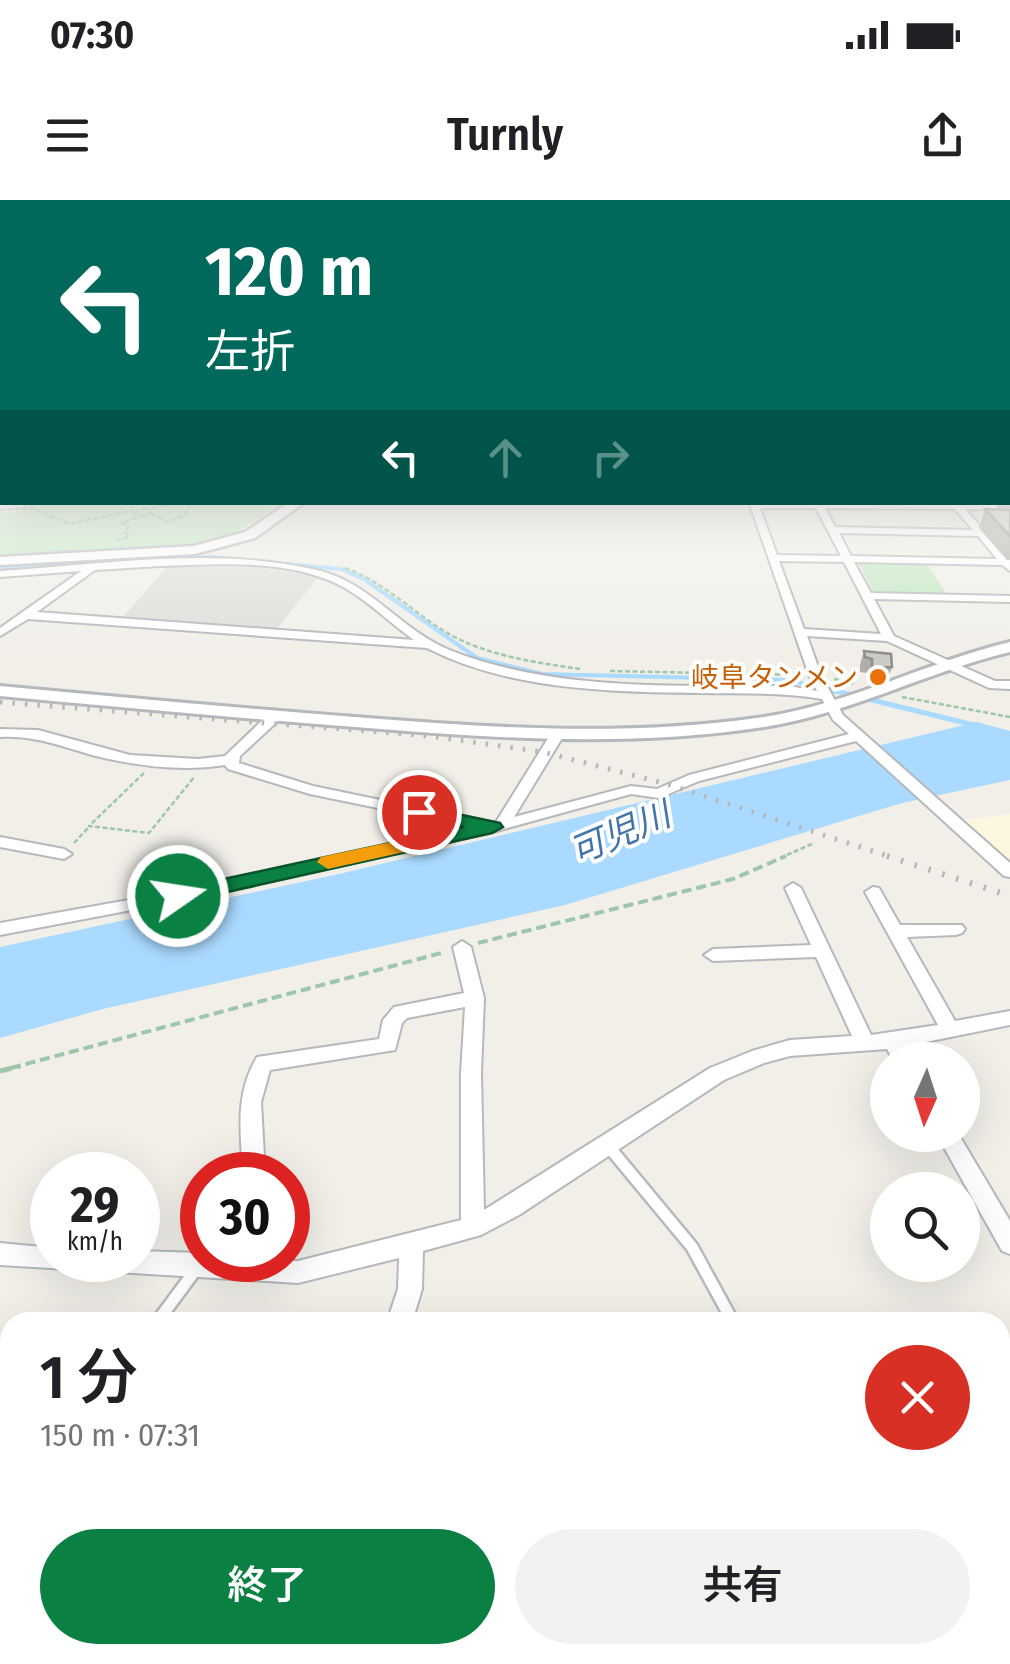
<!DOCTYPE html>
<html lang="ja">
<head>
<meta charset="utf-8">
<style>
  :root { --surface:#fff; --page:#f2f2f2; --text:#202124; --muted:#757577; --accent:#0b8043 }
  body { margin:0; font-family:"Fira Sans Condensed","Noto Sans JP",sans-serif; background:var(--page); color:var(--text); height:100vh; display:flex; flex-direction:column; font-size:38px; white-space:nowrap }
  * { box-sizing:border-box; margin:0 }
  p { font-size:32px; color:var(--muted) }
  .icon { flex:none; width:55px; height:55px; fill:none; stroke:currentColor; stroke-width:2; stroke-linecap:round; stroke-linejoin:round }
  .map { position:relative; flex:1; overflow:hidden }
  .drawer { position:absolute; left:0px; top:1112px; width:1010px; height:352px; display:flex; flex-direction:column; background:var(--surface); border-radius:30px 30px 0 0; box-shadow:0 10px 40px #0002 }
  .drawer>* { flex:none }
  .banner { position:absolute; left:0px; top:0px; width:1010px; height:305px; box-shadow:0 10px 40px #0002; background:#00695c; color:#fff; overflow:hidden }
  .needle { width:65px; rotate:183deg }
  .buttons { position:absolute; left:870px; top:842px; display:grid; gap:20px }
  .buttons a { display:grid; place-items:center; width:110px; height:110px; border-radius:50%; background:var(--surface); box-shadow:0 10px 40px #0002; font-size:50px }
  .speed { position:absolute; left:30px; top:952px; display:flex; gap:20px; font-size:50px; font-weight:700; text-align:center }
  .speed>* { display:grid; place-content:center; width:130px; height:130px; border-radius:50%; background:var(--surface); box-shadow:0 10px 40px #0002; line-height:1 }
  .speed small { font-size:25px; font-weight:400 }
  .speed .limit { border:15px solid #d22; background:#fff; color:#111 }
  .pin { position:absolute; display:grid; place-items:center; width:85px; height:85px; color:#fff; margin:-42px; border:5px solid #fff; border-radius:50%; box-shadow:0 2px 10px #0007 }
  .me { position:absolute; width:110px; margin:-55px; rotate:77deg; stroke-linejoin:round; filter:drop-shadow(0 0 8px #0008) }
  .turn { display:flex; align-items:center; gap:35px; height:210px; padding:0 40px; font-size:45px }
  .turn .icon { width:130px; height:130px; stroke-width:2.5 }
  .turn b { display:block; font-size:70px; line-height:85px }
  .lanes { display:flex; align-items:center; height:95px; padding:0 40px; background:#0003; justify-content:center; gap:50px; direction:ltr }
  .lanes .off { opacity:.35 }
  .round { display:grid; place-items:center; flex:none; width:105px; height:105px; border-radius:52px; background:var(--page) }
  .headline { display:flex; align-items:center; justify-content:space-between; height:170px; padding:0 40px }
  h1 { font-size:60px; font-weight:600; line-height:75px }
  .primary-button { display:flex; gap:20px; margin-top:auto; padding:20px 40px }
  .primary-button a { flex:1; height:115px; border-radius:60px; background:var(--accent); color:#fff; font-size:40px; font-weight:600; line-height:115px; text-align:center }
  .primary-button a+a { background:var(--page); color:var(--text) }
  .status { display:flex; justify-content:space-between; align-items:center; height:70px; padding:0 50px; background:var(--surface); direction:ltr }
  .status svg { height:28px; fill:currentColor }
  header { display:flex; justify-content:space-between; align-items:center; height:130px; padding:0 40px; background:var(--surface); font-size:45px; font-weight:600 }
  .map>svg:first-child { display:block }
  .commercial { fill:#fef7e0 }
  .industrial { fill:#e0deda }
  .green { fill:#c5e8c5 }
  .water { fill:#aadaff }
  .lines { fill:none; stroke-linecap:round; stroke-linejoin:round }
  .stream-far1 { stroke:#aadaff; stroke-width:4 }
  .stream { stroke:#aadaff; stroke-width:5 }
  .service-far1-casing { stroke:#b5b8bc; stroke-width:16 }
  .service-casing { stroke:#b5b8bc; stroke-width:19 }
  .minor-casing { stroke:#b5b8bc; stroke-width:4 }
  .tertiary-casing { stroke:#b5b8bc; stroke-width:6 }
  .secondary-casing { stroke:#b6babf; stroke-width:5 }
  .path-far2 { stroke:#9cc7a9; stroke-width:2.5; stroke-dasharray:5 2.5; stroke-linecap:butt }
  .path-far1 { stroke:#9cc7a9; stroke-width:4; stroke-dasharray:10 5; stroke-linecap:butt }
  .path { stroke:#9cc7a9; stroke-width:5; stroke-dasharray:12 6; stroke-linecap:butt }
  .service-far1 { stroke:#fff; stroke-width:11 }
  .service { stroke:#fff; stroke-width:14 }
  .minor { fill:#fff; fill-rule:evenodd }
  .tertiary { fill:#fff; fill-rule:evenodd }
  .secondary { fill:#fff; fill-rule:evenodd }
  .rail-far1 { stroke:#b6b7b8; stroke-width:5; stroke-dasharray:2.5 10; stroke-linecap:butt }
  .rail { stroke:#b6b7b8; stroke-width:6; stroke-dasharray:2.5 12; stroke-linecap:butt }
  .wall { fill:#afaea9 }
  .building { fill:#cccac5; stroke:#8f8d8a; stroke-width:2.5 }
  .route { fill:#0b8043; stroke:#07532c; stroke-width:2.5 }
  .slow { fill:#f59e0b }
  .food-dot { fill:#e8710a; stroke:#fff; stroke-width:4 }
  .labels { text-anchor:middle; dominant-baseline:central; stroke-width:8; stroke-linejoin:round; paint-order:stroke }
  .far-food-label { font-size:28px; fill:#c56008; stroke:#fff; text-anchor:end }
  .water-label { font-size:35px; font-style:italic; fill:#4174aa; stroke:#fff }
</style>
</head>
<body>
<div class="status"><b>07:30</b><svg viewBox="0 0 49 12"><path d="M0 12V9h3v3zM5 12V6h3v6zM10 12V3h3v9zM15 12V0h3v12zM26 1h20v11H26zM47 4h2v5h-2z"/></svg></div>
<header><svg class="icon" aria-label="menu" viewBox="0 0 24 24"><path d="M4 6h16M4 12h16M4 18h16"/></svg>Turnly<svg class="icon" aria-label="share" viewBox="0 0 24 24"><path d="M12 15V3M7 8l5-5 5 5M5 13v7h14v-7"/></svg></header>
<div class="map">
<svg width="1010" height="1464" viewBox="0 0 1010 1464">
  <rect width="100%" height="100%" fill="#f1efe8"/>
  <path class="commercial" d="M1010,614V672L956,621Z"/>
  <path class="industrial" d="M167,367H258L318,377L277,429L122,418Z"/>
  <g class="green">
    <path d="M26,303H284L227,337L166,349L0,358V313L18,312Z"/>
    <path d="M858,362L927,363L946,394L874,393Z"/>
  </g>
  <path class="water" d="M977,522L1010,531V580L902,603L565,705L103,809L0,838V747L339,674Z"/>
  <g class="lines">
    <g class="stream-far1">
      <path d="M186,359L212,357L341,369L364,379L477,458L542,474L789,480L837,492"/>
      <path d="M0,369L84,364"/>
    </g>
    <path class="stream" d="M827,489L978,526"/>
    <defs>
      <g id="service-far1">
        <path d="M609,947L692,1047L733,1122"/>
        <path d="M157,1122L197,1068"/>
      </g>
      <g id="service">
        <path d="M0,1279L10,1258"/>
        <path d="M1000,1385L1010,1387"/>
      </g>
      <g id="minor">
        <rect x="0" y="253" width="2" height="4"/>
        <path d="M2,280V288L0,289V281Z"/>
        <path d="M749,302L1010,304V310L965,309L1010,359V371L1002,365L854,362L871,393L1010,396V402L874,399L894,436L995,481H1010V489L989,488L887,441L807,436L821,475L843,515L1010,663V677L1004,676L856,541L699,581L659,598L631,594L493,632L179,701L0,735V723L179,691L470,627L310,594L228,569L225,565C181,572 136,566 92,555C61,546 33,535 0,537V529L38,530L130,555L198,559L225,556L270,513H280V519L240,556L239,563L313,586L491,623L496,622L552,532L557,531L564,535L514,617L631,586L657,589L689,575L849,534L833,520L822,499C781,492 740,494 699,493C609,492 509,490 427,448L28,419L0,436V428L81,371L0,377V371C104,364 214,346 317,370C371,382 402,432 452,451C558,492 677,485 789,486L817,491L809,475ZM760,308H816L841,356L777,355ZM825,308L955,309L973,330L835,327ZM839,333L978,336L997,359L851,356ZM779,361L844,362L881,434L804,429ZM160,366C219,364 292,358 345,388C371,403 391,424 414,440L37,412L95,370Z"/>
        <path d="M0,637L64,649L72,654L64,659L0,647Z"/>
        <path d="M793,683L801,688L871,835L938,825L865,692L873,687L879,688L900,725H962L965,729L962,733L956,735L907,737L955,821L1010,811V825L906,846L913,860H893L887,849L790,856L764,863L724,880L519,1015L481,1035L423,1051L422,1089L412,1122H387L398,1089L399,1058L298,1083L0,1065V1043L52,1048V1060H138V1051L201,1053L202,1060L298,1061L461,1020V873L465,807L407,818L402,823L395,850L270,870L261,902L265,975H243C241,933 234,895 257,857L379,839L383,820L394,807L464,793L453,747L462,741L471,747L484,798L481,873L484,1010L710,868L752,851L790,840L852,836L816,757L713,761L704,755L713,749L811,745L785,688Z"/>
        <path d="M937,935H959L1010,1021V1054L1002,1051Z"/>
        <rect x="376" y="1455" width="32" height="9"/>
      </g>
      <path id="tertiary" d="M1010,442V452C926,472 849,514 764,527C629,548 490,538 355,527C237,518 118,507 0,496V486C118,497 237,508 355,517C490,528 629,537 764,517C849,504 927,462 1010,442Z"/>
      <g id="secondary">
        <rect x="1008" y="277" width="2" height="8"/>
        <path d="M290,302H305L255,338L195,354L0,365V357L194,346L245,332Z"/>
      </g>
    </defs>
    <use href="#service-far1" class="service-far1-casing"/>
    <use href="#service" class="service-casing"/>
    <use href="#minor" class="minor-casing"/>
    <use href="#tertiary" class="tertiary-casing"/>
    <use href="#secondary" class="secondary-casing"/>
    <g class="path-far2">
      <path d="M38,302L31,308L70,324L135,310"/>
      <path d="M146,308L152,311L143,316L132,313Z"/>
      <path d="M152,309L171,302"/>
      <path d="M0,310L31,308"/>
      <path d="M151,313L168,322L185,315L192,302"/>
      <path d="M116,340L129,337L125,332L129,326L122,323L141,316"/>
      <path d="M345,368C384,382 410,410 444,431C485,456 534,462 580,469"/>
      <path d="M610,471L800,475"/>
      <path d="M834,479L854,484"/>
      <path d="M902,497L1010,517"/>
      <path d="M144,573L89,626L149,633L195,576"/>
      <path d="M74,643L88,628"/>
      <path d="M780,658L812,644"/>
    </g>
    <g class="path-far1">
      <path d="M478,743L733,679L786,656"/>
      <path d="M11,868L445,752"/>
    </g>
    <path class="path" d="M0,871L20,866"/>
    <use href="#service-far1" class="service-far1"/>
    <use href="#service" class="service"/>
    <use href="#minor" class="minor"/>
    <use href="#tertiary" class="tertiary"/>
    <use href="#secondary" class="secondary"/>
    <path class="rail-far1" d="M0,502L430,536L543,552L667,584L894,658"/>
    <path class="rail" d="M887,656L1010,696"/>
  </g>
  <g class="wall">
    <path d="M1008,291H1010V360H1007L979,328L985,309H997V302H1008Z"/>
    <path d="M864,451L892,467L887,482H868V473L860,472V465Z"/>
  </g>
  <g class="building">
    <path d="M985,309L1010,310V336Z"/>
    <path d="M864,451L891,454L892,467L872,468V459L865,457Z"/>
  </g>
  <linearGradient id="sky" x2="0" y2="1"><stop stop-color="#8fc3f1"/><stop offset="0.55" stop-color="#f9f8f5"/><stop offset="1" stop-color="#f9f8f5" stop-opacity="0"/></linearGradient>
  <rect width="1010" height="458" fill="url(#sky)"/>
  <path class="route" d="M419,606L500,623L503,627L492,633L178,703L168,696L178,689L464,627L412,616L409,612Z"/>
  <path class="slow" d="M405,639L416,645L413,650L328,669L317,662L321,657Z"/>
  <circle class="food-dot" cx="878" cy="477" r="10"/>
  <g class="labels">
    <g class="far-food-label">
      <text x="858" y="477">岐阜タンメン</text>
    </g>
    <g class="water-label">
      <text transform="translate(620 633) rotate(-23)">可児川</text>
    </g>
  </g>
</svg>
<div class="buttons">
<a><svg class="needle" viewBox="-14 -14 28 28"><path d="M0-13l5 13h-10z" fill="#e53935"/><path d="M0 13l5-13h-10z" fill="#757577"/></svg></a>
<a><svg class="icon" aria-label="search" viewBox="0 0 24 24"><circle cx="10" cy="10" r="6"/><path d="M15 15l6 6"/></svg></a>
</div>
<div class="speed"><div>29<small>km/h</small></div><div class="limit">30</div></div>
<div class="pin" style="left:419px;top:612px;background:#d93025"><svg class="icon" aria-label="arrive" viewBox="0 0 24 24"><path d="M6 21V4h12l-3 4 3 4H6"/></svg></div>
<svg class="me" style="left:178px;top:696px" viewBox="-20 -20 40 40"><circle r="17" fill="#0b8043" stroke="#fff" stroke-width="3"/><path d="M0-11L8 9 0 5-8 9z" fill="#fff"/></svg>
<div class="banner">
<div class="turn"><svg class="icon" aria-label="left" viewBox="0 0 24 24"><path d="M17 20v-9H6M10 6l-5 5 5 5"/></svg><div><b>120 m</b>左折</div></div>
<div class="lanes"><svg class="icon" aria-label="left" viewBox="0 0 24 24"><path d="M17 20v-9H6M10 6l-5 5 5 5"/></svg><svg class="icon off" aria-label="ahead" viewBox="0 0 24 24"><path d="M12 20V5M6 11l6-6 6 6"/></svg><svg class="icon off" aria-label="right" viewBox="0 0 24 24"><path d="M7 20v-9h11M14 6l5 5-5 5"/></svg></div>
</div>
<section class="drawer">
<div class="headline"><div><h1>1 分</h1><p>150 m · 07:31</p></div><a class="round" style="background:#d93025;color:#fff"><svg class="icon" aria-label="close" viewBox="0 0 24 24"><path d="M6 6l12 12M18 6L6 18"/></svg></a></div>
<div class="primary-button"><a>終了</a><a>共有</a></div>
</section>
</div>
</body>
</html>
